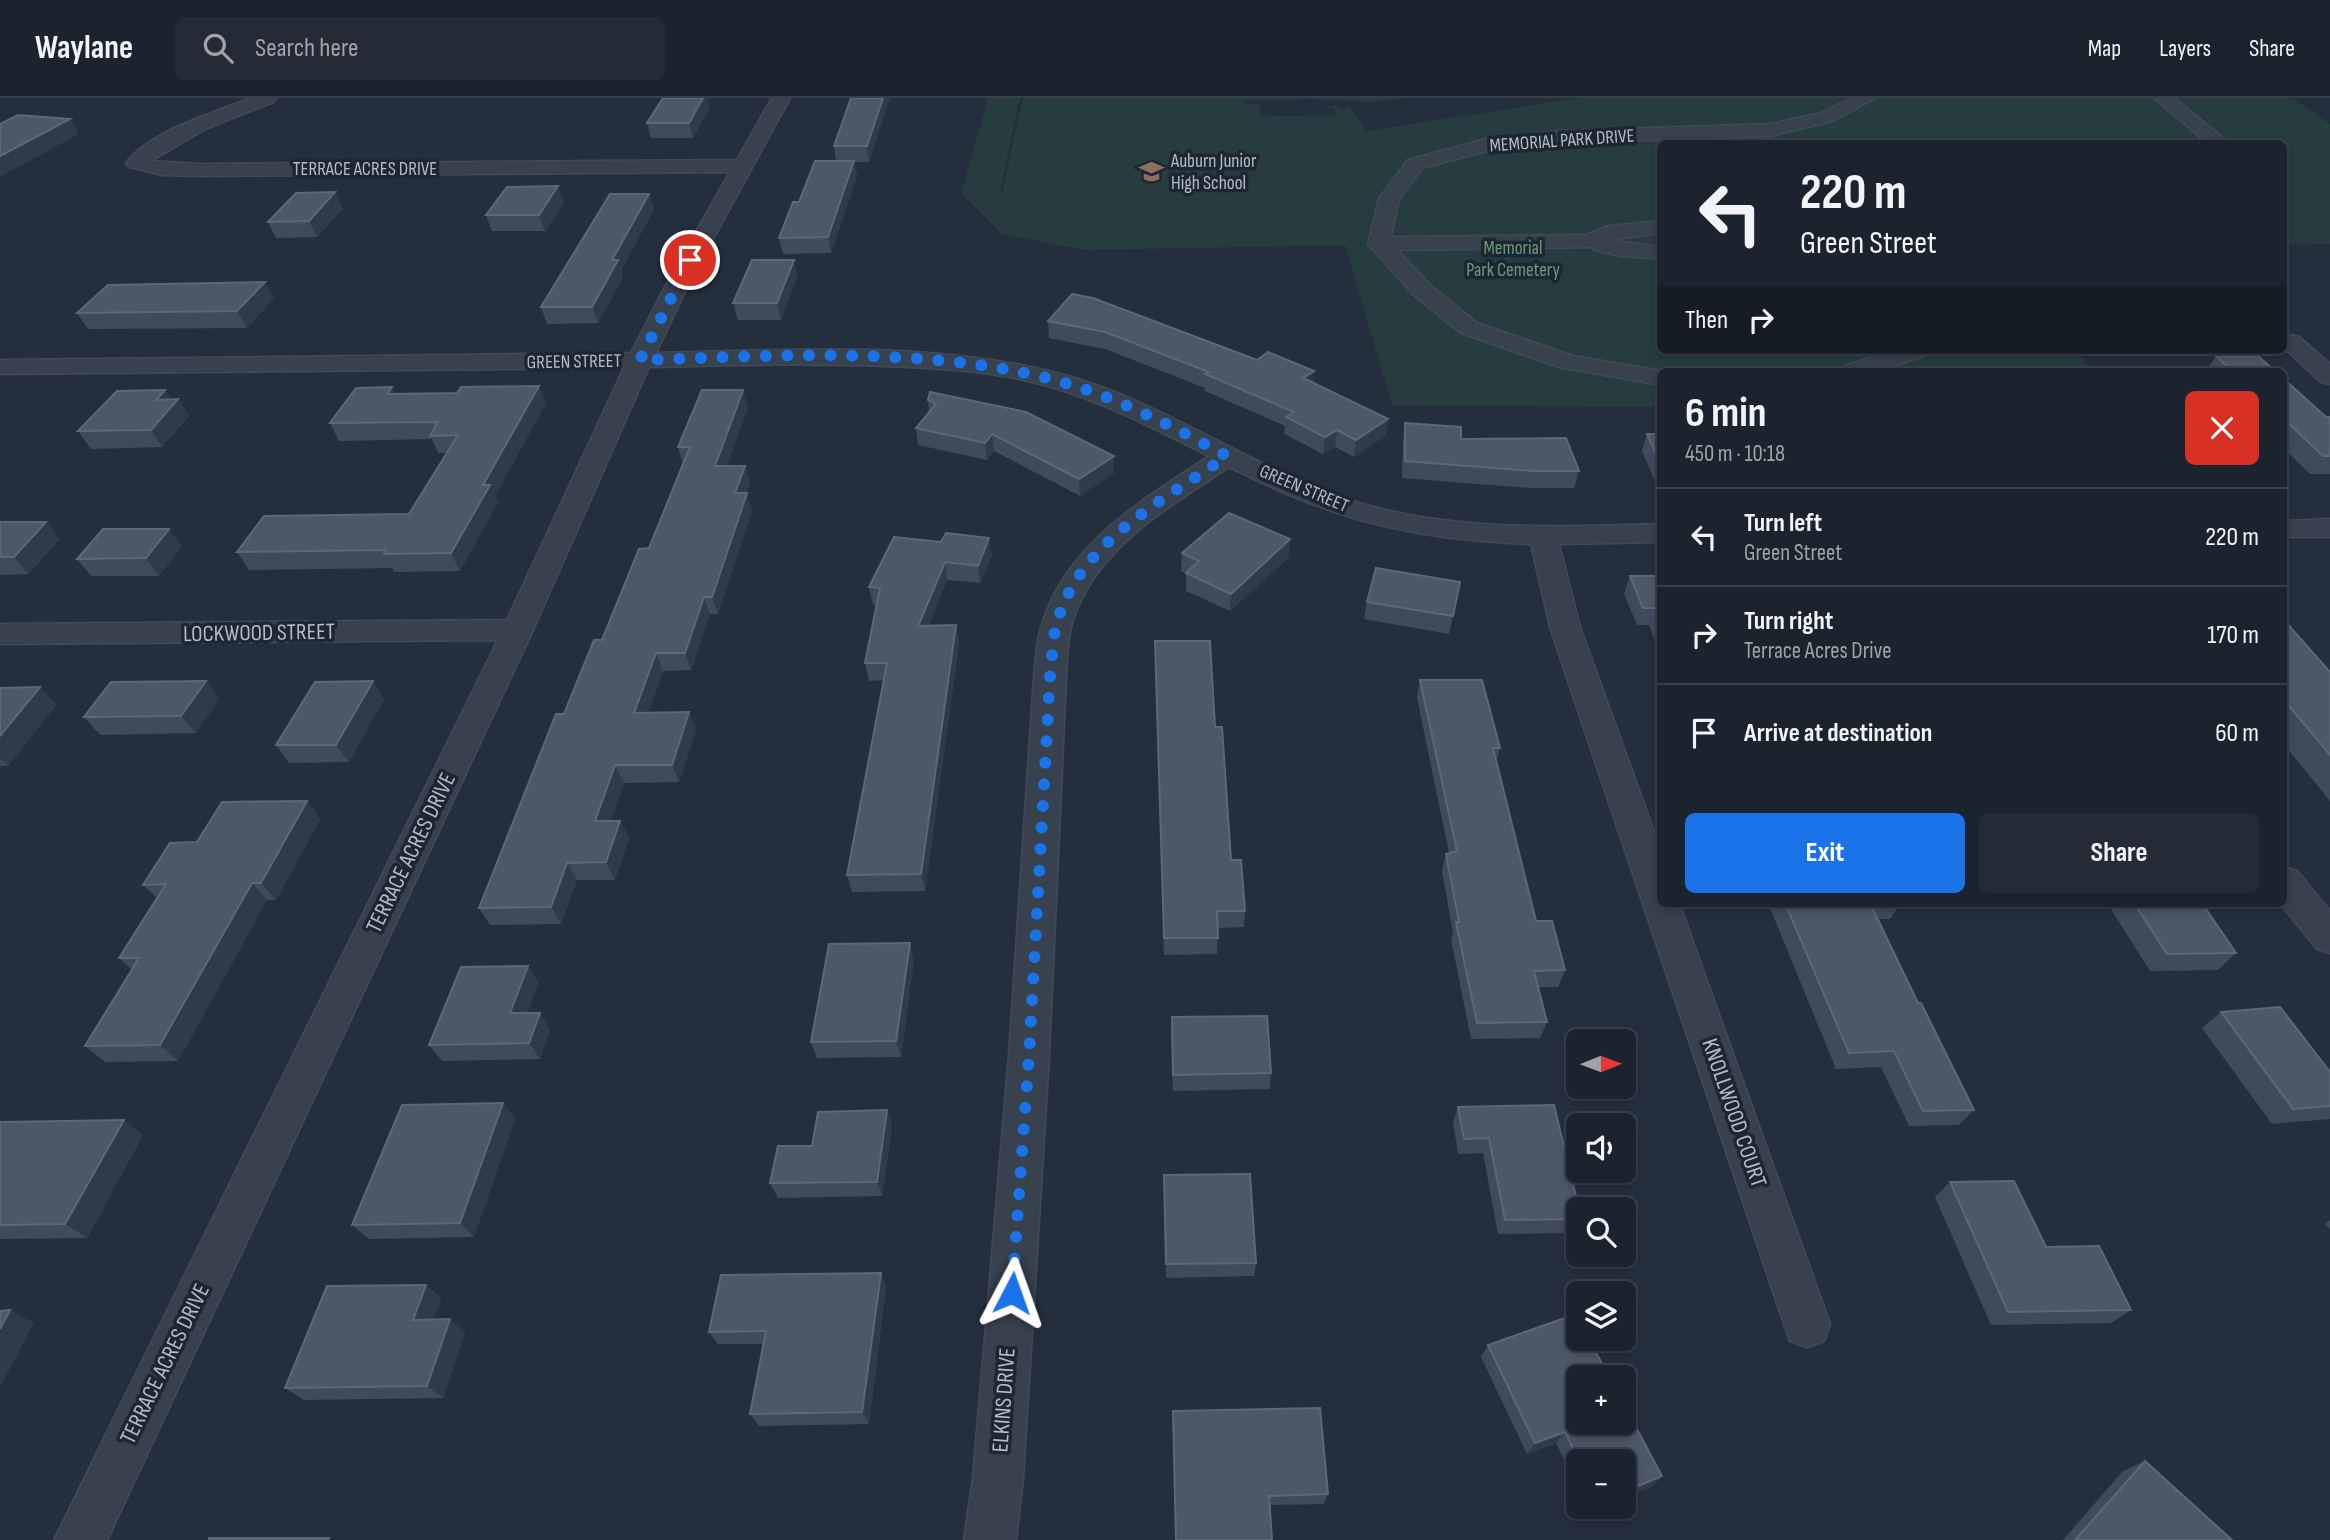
<!DOCTYPE html>
<html lang="en">
<head>
<meta charset="utf-8">
<style>
  :root { --surface:#1b232e; --page:#242b36; --text:#f1f3f6; --muted:#a0a4aa; --line:#39404a; --accent:#1a73e8 }
  body { margin:0; font-family:"Sofia Sans Condensed",sans-serif; background:var(--page); color:var(--text); height:100vh; display:flex; flex-direction:column; font-size:26px; white-space:nowrap }
  * { box-sizing:border-box; margin:0 }
  p { font-size:23px; color:var(--muted) }
  .icon { flex:none; width:38px; height:38px; fill:none; stroke:currentColor; stroke-width:2; stroke-linecap:round; stroke-linejoin:round }
  .map { position:relative; flex:1; overflow:hidden }
  .side { position:absolute; left:1657px; top:270px; width:630px; height:539px; display:flex; flex-direction:column; background:var(--surface); border-radius:10px; box-shadow:0 4px 10px #0003,0 0 0 2px var(--line) }
  .side>* { flex:none }
  .top-card { position:absolute; left:1657px; top:42px; width:630px; height:214px; border-radius:10px; box-shadow:0 4px 10px #0003,0 0 0 2px var(--line); background:#1b232e; color:var(--text); overflow:hidden }
  .needle { width:46px; rotate:89deg }
  .controls { position:absolute; left:1566px; top:931px; display:grid; gap:14px }
  .controls a { display:grid; place-items:center; width:70px; height:70px; border-radius:10px; background:var(--surface); box-shadow:0 4px 10px #0003,0 0 0 2px var(--line); font-size:35px }
  .pin { position:absolute; display:grid; place-items:center; width:60px; height:60px; color:#fff; margin:-30px; border:4px solid #fff; border-radius:50%; box-shadow:0 2px 7px #0007 }
  .me { position:absolute; width:77px; margin:-38px; rotate:4deg; stroke-linejoin:round; filter:drop-shadow(0 0 5px #0008) }
  .turn { display:flex; align-items:center; gap:24px; height:147px; padding:0 28px; font-size:32px }
  .turn .icon { width:91px; height:91px; stroke-width:2.5 }
  .turn b { display:block; font-size:49px; line-height:60px }
  .then { display:flex; align-items:center; height:66px; padding:0 28px; background:#0003; gap:14px; font-size:26px }
  .round { display:grid; place-items:center; flex:none; width:74px; height:74px; border-radius:10px; background:var(--page) }
  .headline { display:flex; align-items:center; justify-content:space-between; height:119px; padding:0 28px }
  h1 { font-size:42px; font-weight:700; line-height:52px }
  .primary-button { display:flex; gap:14px; margin-top:auto; padding:14px 28px }
  .primary-button a { flex:1; height:80px; border-radius:10px; background:var(--accent); color:#fff; font-size:28px; font-weight:700; line-height:80px; text-align:center }
  .primary-button a+a { background:var(--page); color:var(--text) }
  ul { padding:0; list-style:none }
  li { display:flex; align-items:center; gap:21px; height:98px; padding:0 28px; border-top:2px solid var(--line) }
  li div { flex:1 }
  li b { display:block; font-size:26px }
  li em { font-style:normal }
  header { display:flex; align-items:center; gap:42px; box-sizing:border-box; height:98px; padding:0 35px; background:var(--surface); border-bottom:2px solid var(--line) }
  header strong { font-size:33px }
  nav { display:flex; gap:38px; margin-inline-start:auto; font-size:24px }
  .search { width:490px; height:63px; background:var(--page); display:flex; align-items:center; gap:18px; box-sizing:border-box; padding:0 24px; border-radius:10px; color:var(--muted); font-size:26px }
  .map>svg:first-child { display:block }
  .green { fill:#263c3f }
  .lines { fill:none; stroke-linecap:round; stroke-linejoin:round }
  .minor-casing { stroke:#414a57; stroke-width:3 }
  .minor { fill:#38414e; fill-rule:evenodd }
  .wall { fill:#3f4b5c }
  .shaded-wall { fill:#2f3b4b }
  .building { fill:#4b5868; stroke:#5c6777; stroke-width:2 }
  .route { stroke:#1a73e8; stroke-width:12; stroke-dasharray:0 21.6 }
  .labels { text-anchor:middle; dominant-baseline:central; stroke-width:7; stroke-linejoin:round; paint-order:stroke }
  .far-street-label { font-size:19px; fill:#b4bcc9; stroke:#1d2633 }
  .far-poi-label { font-size:19px; fill:#b4bcc9; stroke:#1d2633; text-anchor:start }
  .far-park-label { font-size:19px; fill:#6b9a76; stroke:#1d2633 }
  .street-label { font-size:23px; fill:#b4bcc9; stroke:#1d2633 }
</style>
</head>
<body>
<header>
<strong>Waylane</strong>
<div class="search"><svg class="icon" aria-label="search" viewBox="0 0 24 24"><circle cx="10" cy="10" r="6"/><path d="M15 15l6 6"/></svg>Search here</div>
<nav><a>Map</a><a>Layers</a><a>Share</a></nav>
</header>
<div class="map">
<svg width="2330" height="1442" viewBox="0 0 2330 1442">
  <rect width="100%" height="100%" fill="#242f3e"/>
  <path class="green" d="M988,0H1020L1000,93L1002,95L1023,0H1342L1343,2L1344,0H1410L1367,4L1318,1L1244,2L1245,5L1260,6L1261,16L1270,18L1336,17L1334,10L1327,8H1336L1344,11L1349,9L1367,33L1578,0H2292L2330,26V146L2284,147V46H1661V252H2076L2093,273H1661V309L1392,307L1345,147L1085,152L1002,136L961,95Z"/>
  <g class="lines">
    <defs>
      <g id="minor">
        <path d="M251,0H276L273,4L205,31L151,63L199,66L737,62L772,0H790L689,185L656,255C790,252 929,242 1061,276C1155,301 1236,359 1326,394C1433,435 1549,429 1661,426V444L1559,446L1580,529L1661,753V805H1679L1830,1226L1824,1243L1807,1249L1790,1243L1784,1226L1550,529L1531,446C1413,442 1334,422 1229,369C1167,411 1095,450 1072,525C1067,543 1067,561 1066,579L1049,958L1023,1380L1016,1442H964L973,1380L1009,958L1034,579C1036,561 1036,543 1042,526C1067,445 1142,403 1209,358C1157,332 1104,304 1048,288C994,273 939,270 884,268C805,265 727,267 649,269L533,532L107,1442H54L498,542L0,546V526L507,522L624,270L0,276V262L631,255L667,185L730,74L199,78L163,77L129,69L126,65C150,33 215,14 251,0Z"/>
        <path d="M1852,0H1875L1833,23L1771,38L1560,45L1487,53L1422,70L1399,101L1391,139L1586,137L1609,128L1661,123V135L1608,142L1661,149V161L1621,158L1594,152L1592,149L1397,152L1431,188L1477,225L1573,258L1662,273L1661,287L1559,269L1461,235L1415,198L1368,146L1379,101L1408,62L1486,41L1560,33L1771,26L1821,15Z"/>
        <path d="M2154,0H2174L2230,46H2209Z"/>
        <path d="M2291,237L2299,239L2330,266V286L2321,284L2284,250V239Z"/>
        <path d="M1894,252H1930L1926,257L1878,273H1842L1845,268Z"/>
        <path d="M2330,421V439H2284V423Z"/>
        <path d="M2284,769L2297,773L2330,813V855L2317,851L2280,805H2284Z"/>
      </g>
    </defs>
    <use href="#minor" class="minor-casing"/>
    <use href="#minor" class="minor"/>
  </g>
  <g class="wall">
    <path d="M890,0L869,64H854L857,78L831,155L783,156L779,140L799,104L836,63L834,48Z"/>
    <path d="M707,3L709,10L693,40H651L647,25Z"/>
    <path d="M649,96L654,111L621,172L623,179L598,225L547,226L541,209Z"/>
    <path d="M564,104L545,133H492L486,117Z"/>
    <path d="M343,110L317,139L276,140L268,124Z"/>
    <path d="M797,178L781,222H738L733,205Z"/>
    <path d="M1072,196L1313,285L1388,321L1385,338L1354,359L1335,349L1323,356L1284,336L1285,328L1205,293V290L1105,251L1049,240L1048,223Z"/>
    <path d="M274,200L247,230L88,231L77,215Z"/>
    <path d="M2151,252H2205L2203,256L2155,257Z"/>
    <path d="M2216,258L2275,273H2206Z"/>
    <path d="M2284,281L2326,319H2330V376H2310L2284,351Z"/>
    <path d="M165,292L171,301H178L189,318L162,349L91,351L78,333Z"/>
    <path d="M395,296L546,305L495,398L498,404L460,473L394,474L392,470L249,472L237,454L409,416L447,355H438L432,341L339,343L330,325Z"/>
    <path d="M928,302L1114,358V375L1080,398L994,353L987,362L918,347L916,330L929,314Z"/>
    <path d="M748,309L727,368H745L750,385L746,395L752,413L718,516H710L691,572L663,573L648,615L696,632L679,684L624,685L610,723H620L629,740L615,782H577L561,826L490,827L479,810L564,616L649,450L683,365L678,349Z"/>
    <path d="M1405,325L1579,373L1574,390H1529L1402,380L1403,343Z"/>
    <path d="M1647,336H1661V381H1654L1642,353Z"/>
    <path d="M0,424H46L60,441L28,476L0,477Z"/>
    <path d="M894,439L992,457L980,485L947,482L929,527H956L959,545L925,793L852,794L847,777L884,582L869,583L865,565L876,507H873L869,489Z"/>
    <path d="M182,448L159,478H91L77,461Z"/>
    <path d="M1182,455L1289,459L1230,513L1186,493V475L1181,473Z"/>
    <path d="M1630,478H1661V558L1649,527H1637L1624,496Z"/>
    <path d="M1367,504L1453,518L1449,536L1364,521Z"/>
    <path d="M2284,522L2330,574V703L2284,646Z"/>
    <path d="M1155,543L1215,629L1231,762L1245,813L1244,829L1218,830L1217,856L1164,857Z"/>
    <path d="M1420,582L1500,650L1496,664L1536,823L1565,872L1558,889H1538L1547,924L1540,940L1471,941L1451,841L1453,835L1442,773L1446,756L1449,755L1417,600Z"/>
    <path d="M206,583L219,601L196,635L100,637L84,619Z"/>
    <path d="M40,589L56,607L8,668H0V590Z"/>
    <path d="M384,601L349,664L289,665L276,647Z"/>
    <path d="M307,703L320,721L276,802H267L178,963L105,964L85,948L132,872L119,860L157,800L143,787L197,744Z"/>
    <path d="M1768,805H1901L1890,821H1878L1918,905L1974,1012L1959,1027L1909,1028L1881,969L1836,971Z"/>
    <path d="M2107,805H2202L2236,855L2218,872L2150,873Z"/>
    <path d="M914,862L901,959L817,960L811,944Z"/>
    <path d="M528,868L538,885L527,915L550,931L540,961L442,963L429,947Z"/>
    <path d="M2221,914L2330,974V1021L2272,1026L2202,930Z"/>
    <path d="M1171,935L1271,975L1270,991L1173,993Z"/>
    <path d="M1458,1009L1578,1111V1126L1573,1135L1498,1136L1483,1055L1458,1056L1453,1024Z"/>
    <path d="M887,1012L892,1028L882,1098L778,1100L770,1085L812,1048Z"/>
    <path d="M515,1020L474,1139L369,1141L352,1127Z"/>
    <path d="M0,1024L143,1037L87,1140L0,1141Z"/>
    <path d="M1164,1077L1256,1165L1254,1178L1166,1180Z"/>
    <path d="M1950,1084L2046,1149L2131,1212L2111,1225L1991,1227L1935,1099Z"/>
    <path d="M2330,1122V1131L2325,1126Z"/>
    <path d="M426,1187L441,1200L433,1222L465,1234L443,1300L304,1302L285,1290Z"/>
    <path d="M886,1188L869,1326L759,1328L750,1316L763,1246H718L709,1234Z"/>
    <path d="M1488,1247L1662,1378L1651,1389L1624,1400V1363H1578V1390L1556,1345L1527,1356L1481,1259Z"/>
    <path d="M1173,1324L1328,1396L1324,1406L1269,1407Z"/>
    <path d="M2145,1363L2232,1442H2063L2123,1373Z"/>
    <path d="M1588,1409H1602L1590,1414Z"/>
  </g>
  <g class="shaded-wall">
    <path d="M701,0H709L707,3L709,10L693,40L689,25Z"/>
    <path d="M883,0H890L869,64L867,48Z"/>
    <path d="M70,21L79,36L0,79V58Z"/>
    <path d="M854,63L857,78L831,155L828,139Z"/>
    <path d="M558,88L564,104L545,133L539,117Z"/>
    <path d="M335,94L343,110L317,139L309,123Z"/>
    <path d="M649,96L654,111L621,172L623,179L598,225L592,209L612,162Z"/>
    <path d="M794,162L797,178L781,222L777,205Z"/>
    <path d="M265,184L274,200L247,230L237,213Z"/>
    <path d="M1314,273L1312,290L1303,280Z"/>
    <path d="M539,288L546,305L495,398L498,404L460,473L451,455L483,387Z"/>
    <path d="M392,289L401,306L387,296Z"/>
    <path d="M165,292L174,306L178,301L189,318L162,349L151,332L156,302Z"/>
    <path d="M743,292L748,309L721,385L715,368Z"/>
    <path d="M1388,321L1385,338L1354,359L1356,342Z"/>
    <path d="M1337,332L1335,349L1323,356L1325,339Z"/>
    <path d="M992,336L994,353L987,362L985,345Z"/>
    <path d="M1114,358V375L1080,398L1079,381Z"/>
    <path d="M745,368L750,385L740,413L735,395Z"/>
    <path d="M747,395L752,413L718,516L712,499Z"/>
    <path d="M46,424L60,441L28,476L14,459Z"/>
    <path d="M169,431L182,448L159,478L146,460Z"/>
    <path d="M989,440L992,457L980,485L978,468Z"/>
    <path d="M1290,441L1289,459L1230,513L1231,496Z"/>
    <path d="M945,464L947,482L921,545L918,528Z"/>
    <path d="M704,499L710,516L691,572L685,555Z"/>
    <path d="M956,527L959,545L925,793L921,776Z"/>
    <path d="M656,555L663,573L642,633L634,615Z"/>
    <path d="M206,583L219,601L196,635L181,618Z"/>
    <path d="M373,583L384,601L349,664L336,647Z"/>
    <path d="M40,589L56,607L8,668L0,660V638Z"/>
    <path d="M689,614L696,632L679,684L672,667Z"/>
    <path d="M615,667L624,685L604,741L595,723Z"/>
    <path d="M307,703L320,721L276,802L261,785Z"/>
    <path d="M620,723L629,740L615,782L606,764Z"/>
    <path d="M567,765L577,782L561,826L551,809Z"/>
    <path d="M252,785L267,802L178,963L160,947Z"/>
    <path d="M910,845L914,862L901,959L896,943Z"/>
    <path d="M528,868L538,885L521,932L510,915Z"/>
    <path d="M540,915L550,931L540,961L529,945Z"/>
    <path d="M503,1005L515,1020L474,1139L460,1125Z"/>
    <path d="M887,1012L892,1028L882,1098L877,1084Z"/>
    <path d="M124,1022L143,1037L87,1140L65,1126Z"/>
    <path d="M881,1175L886,1188L869,1326L862,1314Z"/>
    <path d="M426,1187L441,1200L428,1235L413,1222Z"/>
    <path d="M10,1212L34,1225L0,1289V1231Z"/>
    <path d="M450,1221L465,1234L443,1300L427,1288Z"/>
    <path d="M1565,1334L1556,1345L1527,1356L1535,1345Z"/>
    <path d="M1662,1378L1651,1389L1624,1400V1394Z"/>
    <path d="M1595,1409H1602L1590,1414Z"/>
  </g>
  <g class="building">
    <path d="M663,0H703L689,25H647Z"/>
    <path d="M851,0H883L867,48H834Z"/>
    <path d="M18,17L70,21L0,58V26Z"/>
    <path d="M815,63H854L828,139L779,140L793,104H799Z"/>
    <path d="M558,88L539,117H486L507,89Z"/>
    <path d="M335,94L309,123L268,124L296,95Z"/>
    <path d="M610,96H649L612,162H618L592,209H541Z"/>
    <path d="M752,162H794L777,205H733Z"/>
    <path d="M265,184L237,213L77,215L108,187Z"/>
    <path d="M1072,196L1093,200L1257,262L1268,254L1314,273L1303,280L1388,321L1356,342L1337,332L1325,339L1286,319L1294,314L1205,276L1209,274L1105,234L1048,223Z"/>
    <path d="M2216,258H2258L2275,273H2232Z"/>
    <path d="M2284,281L2326,319H2330V358H2323L2284,321Z"/>
    <path d="M539,288L483,387H490L451,455L384,456L386,452L237,454L264,418L409,416L458,337L430,338L438,324L330,325L356,290L392,289L387,296L457,295L461,289Z"/>
    <path d="M165,292L156,302L178,301L151,332L78,333L117,293Z"/>
    <path d="M702,292H743L715,368H745L735,395H747L712,499H704L685,555H656L634,615L689,614L672,667H615L595,723H620L606,764L567,765L551,809L479,810L556,616H564L594,542H602L639,451L649,450L690,349H678Z"/>
    <path d="M930,294L1026,314L1114,358L1079,381L992,336L985,345L916,330L936,306L928,302Z"/>
    <path d="M1405,325L1461,329V341L1566,340L1579,373H1533L1405,363Z"/>
    <path d="M1647,336H1661V363H1659Z"/>
    <path d="M1229,415L1290,441L1231,496L1186,475L1199,463L1182,455Z"/>
    <path d="M0,424H46L14,459H0Z"/>
    <path d="M103,431H169L146,460L77,461Z"/>
    <path d="M946,435L989,440L978,468L945,464L918,528L956,527L921,776L847,777L887,565H865L880,490L869,489L894,439L941,444Z"/>
    <path d="M1376,470L1460,484L1453,518L1367,504Z"/>
    <path d="M1630,478H1661V523L1655,510H1643Z"/>
    <path d="M2284,522L2330,574V657L2284,602Z"/>
    <path d="M1155,543H1210L1215,629H1222L1231,762H1241L1245,813H1217L1218,840H1164Z"/>
    <path d="M1420,582H1482L1500,650H1493L1536,823H1552L1565,872L1534,873L1547,924L1477,925L1456,824H1459L1446,756L1457,753Z"/>
    <path d="M206,583L181,618L84,619L111,584Z"/>
    <path d="M373,583L336,647H276L315,584Z"/>
    <path d="M40,589L0,638V590Z"/>
    <path d="M307,703L261,785H252L160,947L85,948L139,860H119L166,786L143,787L170,745L197,744L222,704Z"/>
    <path d="M1785,805H1870L1918,905H1921L1974,1012L1923,1013L1894,953L1849,955Z"/>
    <path d="M2134,805H2202L2236,855L2167,856Z"/>
    <path d="M910,845L896,943L811,944L829,846Z"/>
    <path d="M528,868L510,915H540L529,945L429,947L461,869Z"/>
    <path d="M2280,909L2330,974V1008L2293,1011L2221,914Z"/>
    <path d="M1267,918L1271,975L1173,977L1172,919Z"/>
    <path d="M503,1005L460,1125L352,1127L402,1007Z"/>
    <path d="M1554,1007L1579,1111L1578,1121L1505,1122L1489,1040L1464,1041L1458,1009Z"/>
    <path d="M887,1012L877,1084L770,1085L778,1048H812L818,1014Z"/>
    <path d="M124,1022L65,1126L0,1127V1024Z"/>
    <path d="M1250,1076L1256,1165L1166,1166L1164,1077Z"/>
    <path d="M2014,1083L2046,1149L2099,1148L2131,1212L2008,1214L1950,1084Z"/>
    <path d="M881,1175L862,1314L750,1316L766,1233L709,1234L721,1177Z"/>
    <path d="M426,1187L413,1222L450,1221L427,1288L285,1290L327,1188Z"/>
    <path d="M10,1212L0,1231V1213Z"/>
    <path d="M1576,1216L1578,1221V1241H1589L1609,1279H1578V1325H1624V1307L1662,1378L1624,1394V1363H1579L1565,1334L1535,1345L1488,1247Z"/>
    <path d="M1320,1310L1328,1396L1269,1398L1272,1442H1176L1173,1313Z"/>
    <path d="M2145,1363L2232,1442H2075Z"/>
    <path d="M209,1440H329L328,1442H209Z"/>
  </g>
  <g class="lines">
    <path class="route" d="M690,162L640,262C773,258 917,248 1047,280C1111,296 1170,327 1227,358C1163,403 1079,444 1057,525C1052,542 1052,562 1050,579L1029,958L1012,1195"/>
  </g>
  <defs>
    <symbol id="school-bare" viewBox="-9 -9 18 18"><path d="M0-5L7-2L0 1L-7-2ZM-4 1L0 2.5L4 1V4Q0 6-4 4Z" fill="#8d6e63" stroke="#1d2633" stroke-width="2.5" paint-order="stroke"/></symbol>
  </defs>
  <g fill-rule="evenodd">
    <use href="#school-bare" x="1134" y="56" width="35" height="35"/>
  </g>
  <g class="labels">
    <g class="far-street-label">
      <text transform="translate(1562 43) rotate(-4)">MEMORIAL PARK DRIVE</text>
      <text x="365" y="71">TERRACE ACRES DRIVE</text>
      <text transform="translate(574 264) rotate(-1)">GREEN STREET</text>
      <text transform="translate(1304 391) rotate(23)">GREEN STREET</text>
    </g>
    <g class="far-poi-label">
      <text x="1171" y="63">Auburn Junior<tspan x="1171" dy="22">High School</tspan></text>
    </g>
    <g class="far-park-label">
      <text x="1513" y="150">Memorial<tspan x="1513" dy="22">Park Cemetery</tspan></text>
    </g>
    <g class="street-label">
      <text transform="translate(259 535) rotate(-1)">LOCKWOOD STREET</text>
      <text transform="translate(411 755) rotate(-64)">TERRACE ACRES DRIVE</text>
      <text transform="translate(1734 1015) rotate(71)">KNOLLWOOD COURT</text>
      <text transform="translate(165 1266) rotate(-64)">TERRACE ACRES DRIVE</text>
      <text transform="translate(1004 1302) rotate(-86)">ELKINS DRIVE</text>
    </g>
  </g>
</svg>
<div class="controls">
<a><svg class="needle" viewBox="-14 -14 28 28"><path d="M0-13l5 13h-10z" fill="#e53935"/><path d="M0 13l5-13h-10z" fill="#a0a4aa"/></svg></a>
<a><svg class="icon" aria-label="sound" viewBox="0 0 24 24"><path d="M4 9h4l5-4v14l-5-4H4zM17 9q2 3 0 6"/></svg></a>
<a><svg class="icon" aria-label="search" viewBox="0 0 24 24"><circle cx="10" cy="10" r="6"/><path d="M15 15l6 6"/></svg></a>
<a><svg class="icon" aria-label="layers" viewBox="0 0 24 24"><path d="M12 4l9 5-9 5-9-5zM3 14l9 5 9-5"/></svg></a>
<a>+</a>
<a>−</a>
</div>
<div class="pin" style="left:690px;top:162px;background:#d93025"><svg class="icon" aria-label="arrive" viewBox="0 0 24 24"><path d="M6 21V4h12l-3 4 3 4H6"/></svg></div>
<svg class="me" style="left:1012px;top:1195px" viewBox="-20 -20 40 40"><path d="M0-17L14 15 0 8-14 15z" fill="#1a73e8" stroke="#fff" stroke-width="4"/></svg>
<div class="top-card">
<div class="turn"><svg class="icon" aria-label="left" viewBox="0 0 24 24"><path d="M17 20v-9H6M10 6l-5 5 5 5"/></svg><div><b>220 m</b>Green Street</div></div>
<div class="then">Then<svg class="icon" aria-label="right" viewBox="0 0 24 24"><path d="M7 20v-9h11M14 6l5 5-5 5"/></svg></div>
</div>
<section class="side">
<div class="headline"><div><h1>6 min</h1><p>450 m · 10:18</p></div><a class="round" style="background:#d93025;color:#fff"><svg class="icon" aria-label="close" viewBox="0 0 24 24"><path d="M6 6l12 12M18 6L6 18"/></svg></a></div>
<ul>
<li><svg class="icon" aria-label="left" viewBox="0 0 24 24"><path d="M17 20v-9H6M10 6l-5 5 5 5"/></svg><div><b>Turn left</b><p>Green Street</p></div><em>220 m</em></li>
<li><svg class="icon" aria-label="right" viewBox="0 0 24 24"><path d="M7 20v-9h11M14 6l5 5-5 5"/></svg><div><b>Turn right</b><p>Terrace Acres Drive</p></div><em>170 m</em></li>
<li><svg class="icon" aria-label="arrive" viewBox="0 0 24 24"><path d="M6 21V4h12l-3 4 3 4H6"/></svg><div><b>Arrive at destination</b></div><em>60 m</em></li>
</ul>
<div class="primary-button"><a>Exit</a><a>Share</a></div>
</section>
</div>
</body>
</html>
